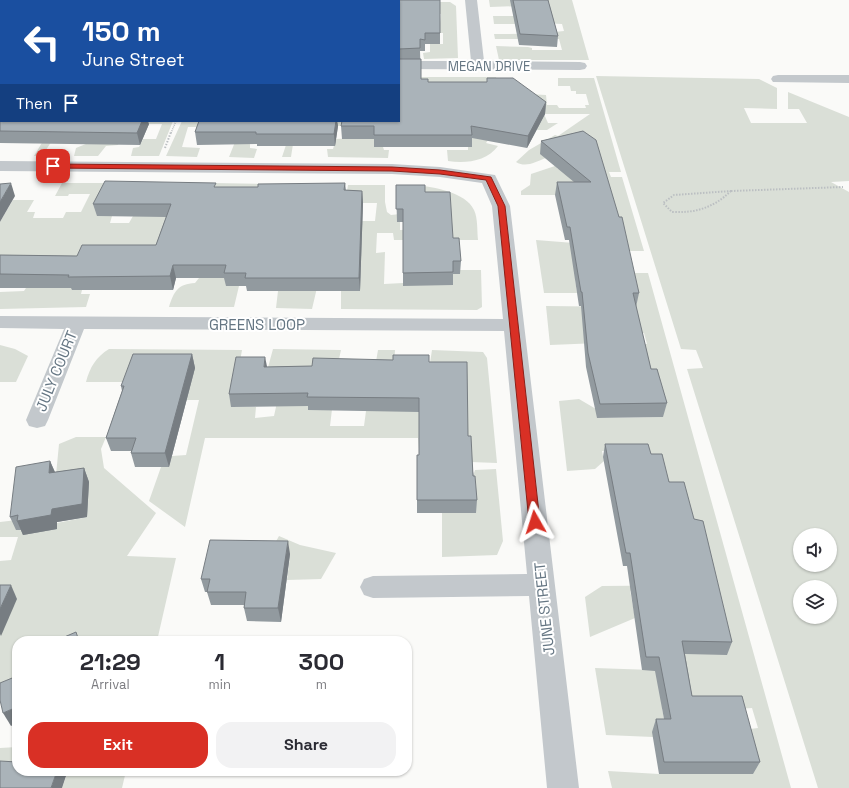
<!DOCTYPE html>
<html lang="en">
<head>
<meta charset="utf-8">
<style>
  :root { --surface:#fff; --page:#f2f2f3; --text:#2b2b33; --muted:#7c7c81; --accent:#d93025 }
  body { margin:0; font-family:"Space Grotesk",sans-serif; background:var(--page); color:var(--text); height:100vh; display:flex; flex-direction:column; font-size:15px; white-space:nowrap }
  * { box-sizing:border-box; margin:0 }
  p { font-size:13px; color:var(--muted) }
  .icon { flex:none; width:22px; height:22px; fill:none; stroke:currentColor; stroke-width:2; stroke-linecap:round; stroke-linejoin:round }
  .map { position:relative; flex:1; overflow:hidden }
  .sheet { position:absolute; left:12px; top:636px; width:400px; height:140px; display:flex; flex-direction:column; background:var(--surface); border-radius:16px; box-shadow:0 1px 3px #0004 }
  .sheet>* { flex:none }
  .guide { position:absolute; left:0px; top:0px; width:400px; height:122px; box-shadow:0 1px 3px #0004; background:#1a4fa0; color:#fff; overflow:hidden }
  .tools { position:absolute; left:793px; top:528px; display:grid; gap:8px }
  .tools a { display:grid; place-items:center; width:44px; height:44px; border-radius:50%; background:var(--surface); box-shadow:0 1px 3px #0004; font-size:20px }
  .pin { position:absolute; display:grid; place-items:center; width:34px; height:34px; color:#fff; margin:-17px; border-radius:8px; box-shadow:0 2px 6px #0006 }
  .me { position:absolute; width:44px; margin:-22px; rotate:354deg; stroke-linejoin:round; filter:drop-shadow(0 0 3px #0008) }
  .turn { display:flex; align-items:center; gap:14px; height:84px; padding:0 16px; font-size:18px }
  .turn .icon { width:52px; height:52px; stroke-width:2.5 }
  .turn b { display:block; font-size:28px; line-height:34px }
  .then { display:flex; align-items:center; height:38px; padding:0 16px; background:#0003; gap:8px; font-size:15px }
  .eta { display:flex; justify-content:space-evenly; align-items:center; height:68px; text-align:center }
  .eta b { font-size:24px; font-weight:700; line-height:28px }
  .primary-button { display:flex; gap:8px; margin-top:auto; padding:8px 16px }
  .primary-button a { flex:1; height:46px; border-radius:16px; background:var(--accent); color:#fff; font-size:16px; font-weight:700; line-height:46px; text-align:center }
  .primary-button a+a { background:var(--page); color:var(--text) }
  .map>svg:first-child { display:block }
  .green { fill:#dadfd7; fill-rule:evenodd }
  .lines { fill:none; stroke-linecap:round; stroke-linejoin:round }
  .path-far1 { stroke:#bbbfc2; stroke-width:1.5; stroke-dasharray:1 1; stroke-linecap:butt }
  .path { stroke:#bbbfc2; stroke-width:2; stroke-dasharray:1.5 1.5; stroke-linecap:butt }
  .street { fill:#c3c8cc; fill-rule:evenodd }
  .wall { fill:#929a9f }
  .shaded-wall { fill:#777d82 }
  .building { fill:#aab3b9; stroke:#777d82 }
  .route { fill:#d93025; stroke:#8d1f18 }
  .labels { text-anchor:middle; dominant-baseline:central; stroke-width:4; stroke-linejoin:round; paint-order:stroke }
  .far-street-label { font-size:13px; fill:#657683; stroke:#fff }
  .street-label { font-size:15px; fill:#657683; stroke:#fff }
</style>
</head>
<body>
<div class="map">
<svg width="849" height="788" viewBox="0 0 849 788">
  <rect width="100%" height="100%" fill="#fafaf8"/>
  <g class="green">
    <path d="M489,0H572L589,60H499L496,46L528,47L532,48V50H562L559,39H495L494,34C518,34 540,34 564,31L562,24L515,22V24H494L493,16H539L550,6L549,2H524L520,6L490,7Z"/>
    <path d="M425,2H450L456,6L458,58L424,59L423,53L430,52V44H443V33H408L440,23L441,14H438Z"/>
    <path d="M596,76L759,79L777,88V109L744,108L751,123H807L799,109H788V92L849,117V181L831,182L849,192V788H818L687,369L703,368L696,350L681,349ZM800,535H830V565H800ZM800,587H830V617H800Z"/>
    <path d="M421,77H496L498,85L528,94L546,95L547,105H557L559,108H586L585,105H589L586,94H576V91H571L570,86H558V78H594L621,172H609L611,177H622L644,251H629L628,273H648L791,788H612L608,771L659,774L742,730L758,728L752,708L737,709H662L667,732L653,737L606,735L595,668L681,671L630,590L635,618L590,637L585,597L602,586L716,585L614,451H602L604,461L595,469L567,471L559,401L579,399L596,409L598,418L663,417L639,344H647L644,333L599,343L550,345L546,306L636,307L575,279L577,293H544L536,240L574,243L569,195H521V191L530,185L531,174L555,166L558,169L600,157L543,156L546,158C535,162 526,168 516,162L529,150L555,135L558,136L590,114H544L548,123H558L547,130H536L500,123L486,143L498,146C487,161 466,164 448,161L447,150H468V147H472L399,121V112L421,91Z"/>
    <path d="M55,121H173L159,156H131L133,148L139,147L143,139H156L162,124H128L118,145L106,146L98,156H74L76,148L93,141L61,127L42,156H34Z"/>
    <path d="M182,121H378L374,147H383L384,150H389L388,158L328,157L327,149H333L336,139L354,138L355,126H317L293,144L291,157H282L286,145L250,142V148L257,149L254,158L229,157L239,132L223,127H188L182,147L200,148L197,157L166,156Z"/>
    <path d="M62,183H134L112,216L110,223H129L133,216L217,200L212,183L279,184L276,197L355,221H375L377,203H345L348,185H385V202L387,212L391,215L400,214V230L434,229L416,185C433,187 466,192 474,210C478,218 477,231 478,240H394L393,233H377L376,253L385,252L384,284L403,283L404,286L452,274L460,270H481L482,307L477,310L341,309V291H360L319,260L316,292L312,309L276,308L278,291L290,259L239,286L234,307H169C174,291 178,284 195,283L199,278L203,261L82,290L81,294H90L86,307L0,309V292L24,291L26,288H42L52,269L0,268V222L13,200H34L27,212H35L33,218H63L66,212H81L90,194H69L68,196H55Z"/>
    <path d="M0,345L15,349L28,356L16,382H0Z"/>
    <path d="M109,349L242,350L232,407H256L255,418L274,416L276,407L267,371L273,349L341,350L337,368L330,426H364L366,411H379L374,373L378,350H395L394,369H429L432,350L483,352L487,358L497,463L471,462L470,449H419L418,438H205L185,527L149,501L161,467H169L172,456L186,455L199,400H186L132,382H86C90,367 96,357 109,349Z"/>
    <path d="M76,437H106L101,449L104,468L156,513L127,556L176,558L157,641H17V692L0,699V561L11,560L18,537H0V522L17,520L16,530L57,529V523L87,517L56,475L59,444Z"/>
    <path d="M496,469L503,541L497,555L442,557V513L472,479L475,470Z"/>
    <path d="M279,536L300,545L336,553L321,579L287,580L290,555L269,554Z"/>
    <path d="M17,747V771H126L122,788H62L66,777L0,773V748Z"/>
  </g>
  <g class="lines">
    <path class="path-far1" d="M171,133L176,121"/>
    <g class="path">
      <path d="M165,148L171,132"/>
      <path d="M731,191C713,208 696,213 672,212L663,203L674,195Z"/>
      <path d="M731,191L843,187"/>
    </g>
    <g class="street">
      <path d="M465,0H477L484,61L580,62L585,63L587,66L585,69L580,70L399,69V61H471Z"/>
      <path d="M778,75H849V83L773,82L771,79L773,76Z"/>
      <path d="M0,161L392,164L440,167L495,175L510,206L579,788H547L529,596L373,598L364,595L360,587L364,579L373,576L527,574L504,331L84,329L48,420L45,426L37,428L29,426L26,420L64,329L0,328V316L503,319L492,206L482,183L440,177L392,174L0,171Z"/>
    </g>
  </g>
  <g class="wall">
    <path d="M0,0H440V44H425V51H420L421,79L428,82H487V78L546,102L545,114L527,148L472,138V147H374V139H342L341,126L399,121V1H1V121L149,124L140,145L0,143Z"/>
    <path d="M510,0H548L558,36L557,47L519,45Z"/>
    <path d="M199,121H337L338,126L335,146H257V144L197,145L195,132Z"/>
    <path d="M583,131L639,293L636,307L651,369L667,403L663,417L597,418L586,367L581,306H579L569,240H565L555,195L557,182H574L540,154L541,141Z"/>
    <path d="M345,183L346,190L362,191L363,203L360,291H247L246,286H226L224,278H176L173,290H72L71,288H0V255L77,256L156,245L166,217L97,216L93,204L217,187H258Z"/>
    <path d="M396,185L425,192L453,238L461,261L460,274H453V285L403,286V222H397Z"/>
    <path d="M192,354L195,368L169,467H135L131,453L132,451H111L106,438L122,391L121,386Z"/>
    <path d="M429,362L468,436L477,500L476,513H417V455H419V412L308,410V406L231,407L229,394L267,367L312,366Z"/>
    <path d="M605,444L651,454L694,519L732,642L727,655L685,654L692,696L760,762L753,774H659L652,732L656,719H664L655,671L642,670L627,566H623L603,457Z"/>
    <path d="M50,461L55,472L84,468L89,482L87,517L57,522V529L23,535L21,530H16L10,517Z"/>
    <path d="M290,554L281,622L247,621L244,608V605H211L207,592H205L201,579Z"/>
  </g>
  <g class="shaded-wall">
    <path d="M1,94V111L0,112V95Z"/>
    <path d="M546,102L545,114L527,148L528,136Z"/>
    <path d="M140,121H148L149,124L140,145L137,133Z"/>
    <path d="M336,121H337L338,126L335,146L334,134Z"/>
    <path d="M11,183L15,196L0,222V202Z"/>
    <path d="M362,191L363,203L360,291L359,278Z"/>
    <path d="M173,265L176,278L173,290L170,276Z"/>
    <path d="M192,354L195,368L169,467L165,453Z"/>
    <path d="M265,357L268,371L264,367Z"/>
    <path d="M50,461L56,475L49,473Z"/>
    <path d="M84,468L89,482L87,517L57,522V529L23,535L17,521Z"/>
    <path d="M288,541L290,554L281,622L278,608Z"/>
    <path d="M11,585L17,599L1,636L0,634V609Z"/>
    <path d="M17,707V723L11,726L3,713Z"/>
    <path d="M57,771H63L66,776L62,788H51Z"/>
  </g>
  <g class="building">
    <path d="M0,0H440V33H425V40L420,39V48L399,49V1H1V32H0Z"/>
    <path d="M513,0H548L558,36L520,34Z"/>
    <path d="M1,41V75L0,76V42Z"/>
    <path d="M399,59H421V79H428V82H487V78H513L546,102L528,136L471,126L472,135H374V126H341L342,121H399Z"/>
    <path d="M0,78H1V94L0,95Z"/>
    <path d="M0,103H1V121H142L137,133L0,131Z"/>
    <path d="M199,121H336L334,134H256V132H195Z"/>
    <path d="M583,131L596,140L619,217H622L639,293H633L651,369H657L667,403L600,404L588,353L582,292H581L570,227H567L557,182H591L541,141Z"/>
    <path d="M105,181L216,183L214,187H258V184L345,183L344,190L362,191L359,278H245L246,273H224L226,265H173L170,276L68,277L69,275L0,274V255L77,256L82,245H156L171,204H93Z"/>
    <path d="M11,183L0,202V184Z"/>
    <path d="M396,185H425V192H450L453,238H459L461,261H453V272L403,273V209H396Z"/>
    <path d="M133,354H192L165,453H131L136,438H106L124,386H121Z"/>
    <path d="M393,355H429V362H467L468,436H471L473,476H475L477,500H417V455H419V398L307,397L308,393L229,394L236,357H265L264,367L312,366L313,358L393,360Z"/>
    <path d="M605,444H648L651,454H662L669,482H684L694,519L703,521L732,642L682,641L692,696H742L760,762H664L656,719H671L659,657H646L630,553H626Z"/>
    <path d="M50,461L49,473L84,468L82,504L52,509L51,515L17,521L18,515L10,517L16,467Z"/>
    <path d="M210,540L288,541L278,608H244L246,592H207L210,579H201Z"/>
    <path d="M0,585H11L0,609Z"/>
    <path d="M76,632L79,641H55Z"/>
    <path d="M17,676V707L3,713L0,700V683Z"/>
    <path d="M0,761L17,762V771H57L51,788H0Z"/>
  </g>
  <path class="route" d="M53,164L392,167L440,170L491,177L505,206L540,522L538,525H531L529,522L498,206L486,180L440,174L392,171L50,168L49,166Z"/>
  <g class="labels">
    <g class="far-street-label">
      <text x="489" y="66">MEGAN DRIVE</text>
    </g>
    <g class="street-label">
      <text x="257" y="324">GREENS LOOP</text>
      <text transform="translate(56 371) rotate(-68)">JULY COURT</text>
      <text transform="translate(544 609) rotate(-96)">JUNE STREET</text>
    </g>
  </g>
</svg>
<div class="tools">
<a><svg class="icon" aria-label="sound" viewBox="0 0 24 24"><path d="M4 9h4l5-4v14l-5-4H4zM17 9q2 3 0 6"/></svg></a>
<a><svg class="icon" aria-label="layers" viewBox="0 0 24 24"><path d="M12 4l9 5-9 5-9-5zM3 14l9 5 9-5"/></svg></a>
</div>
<div class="pin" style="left:53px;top:166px;background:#d93025"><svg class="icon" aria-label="arrive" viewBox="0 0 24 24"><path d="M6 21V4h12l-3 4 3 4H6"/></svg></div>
<svg class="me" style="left:535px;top:522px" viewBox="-20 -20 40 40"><path d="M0-17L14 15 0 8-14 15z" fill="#d93025" stroke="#fff" stroke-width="4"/></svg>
<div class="guide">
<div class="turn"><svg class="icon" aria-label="left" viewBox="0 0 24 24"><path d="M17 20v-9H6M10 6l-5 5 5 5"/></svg><div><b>150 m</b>June Street</div></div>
<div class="then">Then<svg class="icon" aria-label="arrive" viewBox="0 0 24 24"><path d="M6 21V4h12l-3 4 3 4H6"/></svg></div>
</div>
<section class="sheet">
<div class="eta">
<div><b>21:29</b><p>Arrival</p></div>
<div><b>1</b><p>min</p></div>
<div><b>300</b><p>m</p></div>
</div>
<div class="primary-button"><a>Exit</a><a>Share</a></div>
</section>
</div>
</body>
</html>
